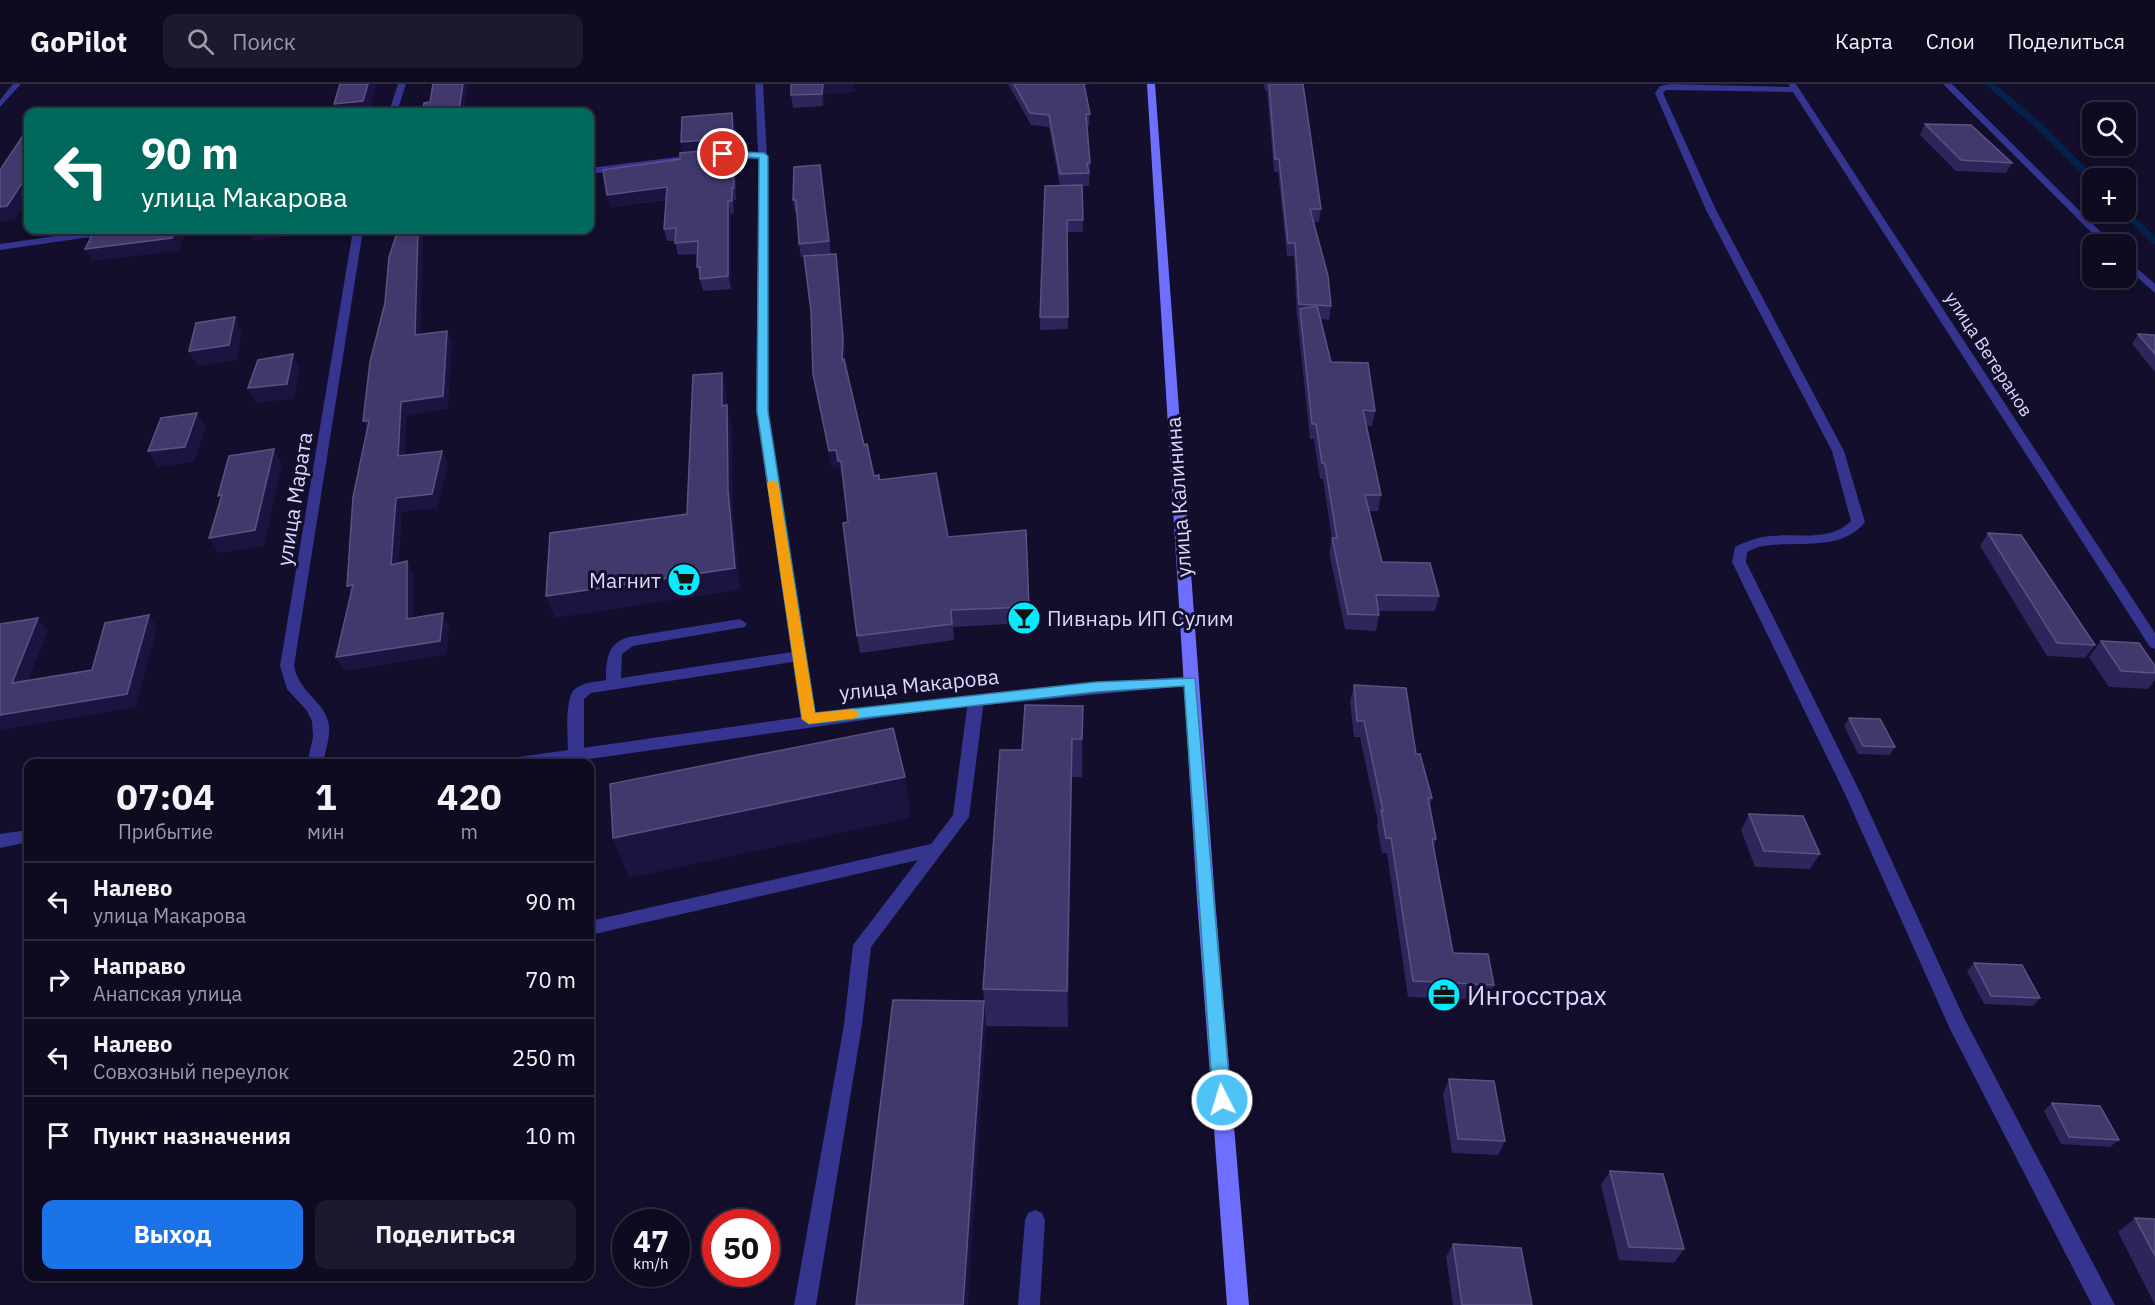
<!DOCTYPE html>
<html lang="ru">
<head>
<meta charset="utf-8">
<style>
  :root { --surface:#0e0a20; --page:#1c182d; --text:#f1f3f6; --muted:#9b9aa5; --line:#2e2b3e; --accent:#1a73e8 }
  body { margin:0; font-family:"IBM Plex Sans",sans-serif; background:var(--page); color:var(--text); height:100vh; display:flex; flex-direction:column; font-size:22px; white-space:nowrap }
  * { box-sizing:border-box; margin:0 }
  p { font-size:20px; color:var(--muted) }
  .icon { flex:none; width:33px; height:33px; fill:none; stroke:currentColor; stroke-width:2; stroke-linecap:round; stroke-linejoin:round }
  .map { position:relative; flex:1; overflow:hidden }
  .sheet { position:absolute; left:24px; top:675px; width:570px; height:522px; display:flex; flex-direction:column; background:var(--surface); border-radius:12px; box-shadow:0 3px 9px #0003,0 0 0 2px var(--line) }
  .sheet>* { flex:none }
  .banner { position:absolute; left:24px; top:24px; width:570px; height:126px; border-radius:12px; box-shadow:0 3px 9px #0003,0 0 0 2px var(--line); background:#00695c; color:#fff; overflow:hidden }
  .controls { position:absolute; left:2082px; top:18px; display:grid; gap:12px }
  .controls a { display:grid; place-items:center; width:54px; height:54px; border-radius:12px; background:var(--surface); box-shadow:0 3px 9px #0003,0 0 0 2px var(--line); font-size:30px }
  .speed { position:absolute; left:612px; top:1125px; display:flex; gap:12px; font-size:30px; font-weight:700; text-align:center }
  .speed>* { display:grid; place-content:center; width:78px; height:78px; border-radius:50%; background:var(--surface); box-shadow:0 3px 9px #0003,0 0 0 2px var(--line); line-height:1 }
  .speed small { font-size:15px; font-weight:400 }
  .speed .limit { border:9px solid #d22; background:#fff; color:#111 }
  .pin { position:absolute; display:grid; place-items:center; width:51px; height:51px; color:#fff; margin:-26px; border:3px solid #fff; border-radius:50%; box-shadow:0 2px 6px #0007 }
  .me { position:absolute; width:66px; margin:-33px; rotate:355deg; stroke-linejoin:round; filter:drop-shadow(0 0 4px #0008) }
  .turn { display:flex; align-items:center; gap:21px; height:126px; padding:0 18px; font-size:27px }
  .turn .icon { width:78px; height:78px; stroke-width:2.5 }
  .turn b { display:block; font-size:42px; line-height:51px }
  .eta { display:flex; justify-content:space-evenly; align-items:center; height:102px; text-align:center }
  .eta b { font-size:36px; font-weight:700; line-height:42px }
  .cta { display:flex; gap:12px; margin-top:auto; padding:12px 18px }
  .cta a { flex:1; height:69px; border-radius:12px; background:var(--accent); color:#fff; font-size:24px; font-weight:700; line-height:69px; text-align:center }
  .cta a+a { background:var(--page); color:var(--text) }
  ul { padding:0; list-style:none }
  li { display:flex; align-items:center; gap:18px; height:78px; padding:0 18px; border-top:2px solid var(--line) }
  li div { flex:1 }
  li b { display:block; font-size:22px }
  li em { font-style:normal }
  header { display:flex; align-items:center; gap:36px; box-sizing:border-box; height:84px; padding:0 30px; background:var(--surface); border-bottom:2px solid var(--line) }
  header strong { font-size:28px }
  nav { display:flex; gap:33px; margin-inline-start:auto; font-size:21px }
  .search { width:420px; height:54px; background:var(--page); display:flex; align-items:center; gap:15px; box-sizing:border-box; padding:0 21px; border-radius:12px; color:var(--muted); font-size:22px }
  .map>svg:first-child { display:block }
  .lines { fill:none; stroke-linecap:round; stroke-linejoin:round }
  .stream { stroke:#05204d; stroke-width:7 }
  .service { fill:#35348f; fill-rule:evenodd }
  .minor { fill:#35348f; fill-rule:evenodd }
  .secondary { fill:#6f6fff; fill-rule:evenodd }
  .wall { fill:#2f255a }
  .shaded-wall { fill:#1c1440 }
  .building { fill:#41396c; stroke:#5a5283; stroke-width:1.5 }
  .route { fill:#4fc3f7; stroke:#337fa1; stroke-width:1.5 }
  .slow { fill:#f59e0b }
  .labels { text-anchor:middle; dominant-baseline:central; stroke-width:6; stroke-linejoin:round; paint-order:stroke }
  .far-street-label { font-size:18px; fill:#dbd8ff; stroke:#120e2b }
  .street-label { font-size:21px; fill:#dbd8ff; stroke:#120e2b }
  .poi-label { font-size:21px; fill:#dbd8ff; stroke:#120e2b; text-anchor:end }
  .near-poi-label { font-size:26px; fill:#dbd8ff; stroke:#120e2b; text-anchor:start }
</style>
</head>
<body>
<header>
<strong>GoPilot</strong>
<div class="search"><svg class="icon" aria-label="search" viewBox="0 0 24 24"><circle cx="10" cy="10" r="6"/><path d="M15 15l6 6"/></svg>Поиск</div>
<nav><a>Карта</a><a>Слои</a><a>Поделиться</a></nav>
</header>
<div class="map">
<svg width="2155" height="1221" viewBox="0 0 2155 1221">
  <rect width="100%" height="100%" fill="#120e2b"/>
  <g class="lines">
    <g class="stream">
      <path d="M1990,0L2038,41L2092,95"/>
      <path d="M2125,128L2155,157"/>
    </g>
    <g class="service">
      <path d="M740,535L747,540L745,543L633,562L622,570L621,594L799,567L806,572L799,577L591,609L584,615V670L582,674H570L568,670C568,656 564,614 575,605C583,598 596,598 606,596C606,576 607,559 629,553Z"/>
      <path d="M976,611L981,612L984,616L969,733L871,863L862,941L816,1221H794L844,941L853,861L918,776L590,851V837L931,760L953,731L968,616L971,612Z"/>
      <path d="M1035,1126L1042,1129L1045,1136L1040,1221H1018L1025,1136L1028,1129Z"/>
    </g>
    <g class="minor">
      <path d="M13,0H21L0,23V16Z"/>
      <path d="M398,0H406L397,28H389Z"/>
      <path d="M755,0H763L767,72L768,327L816,631L1020,606L1190,592L1195,593L1197,597L1195,601L935,626L554,680H504L506,676L512,674L801,633L756,327L759,75L716,74L712,71L716,68L758,69Z"/>
      <path d="M1671,0L1790,3L1788,0H1796L2155,549V565L2150,563L1793,8L1666,6L1663,9L1716,126L1844,367L1865,438C1840,470 1792,455 1758,463L1747,468L1746,478L1861,710L1964,934L2115,1221H2092L1950,945L1845,710L1732,478L1735,463C1747,457 1758,453 1771,452C1798,449 1830,458 1851,437L1832,367L1706,126L1655,9L1660,2Z"/>
      <path d="M1943,0H1952L2113,160H2103Z"/>
      <path d="M677,73L680,74V78L590,90V84Z"/>
      <path d="M119,146H158L153,149L83,154L0,166V160L83,148Z"/>
      <path d="M353,146H363L294,582C300,611 326,617 329,642C330,655 325,667 323,680H307L313,653L312,637L307,627L287,605L280,582Z"/>
      <path d="M2126,175L2155,200V209L2126,183Z"/>
      <path d="M28,746V758L0,764V750Z"/>
    </g>
    <path class="secondary" d="M1147,0H1155L1215,815L1249,1221H1227L1197,815Z"/>
  </g>
  <g class="wall">
    <path d="M1008,0H1094L1084,1L1090,30L1089,42H1087L1090,79L1089,102H1082L1083,148H1067L1068,245L1040,246V233L1060,102L1049,43L1031,41Z"/>
    <path d="M1264,0H1303L1321,125L1319,138H1314L1331,222L1329,236L1321,235L1331,278L1375,327L1372,342H1367L1381,411L1378,427H1369L1382,478L1439,512L1435,527H1378L1379,531L1376,547L1345,545L1329,469L1332,454L1323,395H1320L1314,355H1310L1298,240V234H1297L1294,172H1287L1278,88H1274L1267,7H1265Z"/>
    <path d="M855,8L825,10L823,22L793,24L791,11Z"/>
    <path d="M1925,40L2012,79L2006,89L1956,87L1920,51Z"/>
    <path d="M735,41V65L733,66L735,76L736,116H734V129L731,130V205L703,207L697,183L698,170L678,171L675,157H667L664,145L666,116L610,123L680,75L683,68L681,58Z"/>
    <path d="M820,81L831,170L838,185L845,269L844,278L864,361L874,392L948,453L1026,446L1030,539L953,543L954,556L860,569L857,552L848,438L843,392L841,393L839,382L832,383L816,306L813,290L811,227L804,172L801,173L799,160L797,129H795L793,116Z"/>
    <path d="M2138,250L2155,251V288L2132,260Z"/>
    <path d="M1988,449L2095,561L2085,574L2047,572L1980,462Z"/>
    <path d="M2101,557L2155,582V596L2148,605L2109,603L2089,573Z"/>
    <path d="M1354,601L1416,670L1432,714L1430,722L1436,755L1434,764L1453,869L1494,901L1488,916L1408,913L1387,769H1382L1377,742L1378,738L1360,653H1354L1350,617Z"/>
    <path d="M1083,622L1082,693H1072L1068,943L986,942L983,905L1022,666Z"/>
    <path d="M1849,634L1895,663L1890,671L1858,670L1844,642Z"/>
    <path d="M1749,730L1820,770L1810,785L1755,783L1741,746Z"/>
    <path d="M1974,879L2040,914L2033,922L1984,920L1967,887Z"/>
    <path d="M1449,995L1505,1057L1498,1071L1452,1069L1443,1010Z"/>
    <path d="M2052,1019L2119,1056L2110,1063L2061,1060L2044,1027Z"/>
    <path d="M1610,1087L1684,1165L1674,1179L1619,1176L1601,1101Z"/>
    <path d="M2135,1134L2155,1135V1221L2118,1148Z"/>
    <path d="M1453,1160L1532,1221H1453L1446,1173Z"/>
  </g>
  <g class="shaded-wall">
    <path d="M368,0H377L369,28H338L334,20Z"/>
    <path d="M463,0H468L464,28H453Z"/>
    <path d="M823,0H854L855,8L825,10L823,22L822,10Z"/>
    <path d="M732,29L735,41V65L733,66L735,76L736,116L734,104L683,70L681,58Z"/>
    <path d="M28,90V116L15,136L0,138V123Z"/>
    <path d="M667,103L670,115L610,123L607,111Z"/>
    <path d="M732,104L734,116V129L732,117Z"/>
    <path d="M728,117L731,130V205L728,192Z"/>
    <path d="M176,146H187L178,167L92,177L85,165Z"/>
    <path d="M248,146H329V147L253,157Z"/>
    <path d="M418,146H423L420,265L415,251Z"/>
    <path d="M836,170L845,269L844,291L842,276Z"/>
    <path d="M235,233L242,248L237,276L197,282L189,267Z"/>
    <path d="M447,247L452,260L448,325L407,332L404,385L398,372L401,318Z"/>
    <path d="M293,270L300,285L294,315L255,319L248,304Z"/>
    <path d="M722,289L727,310V343L722,322Z"/>
    <path d="M727,321L732,343L733,428L740,506L555,534L546,512L728,406Z"/>
    <path d="M197,329L206,344L194,378L158,383L148,367Z"/>
    <path d="M363,337H369L370,351Z"/>
    <path d="M274,365L282,380L264,462L219,469L209,454Z"/>
    <path d="M836,366L839,382L832,383L829,367Z"/>
    <path d="M442,367L448,380L437,424L402,428L398,495L391,481L396,414Z"/>
    <path d="M838,377H841L843,392L841,393Z"/>
    <path d="M407,477L414,491V549L407,535Z"/>
    <path d="M353,501L354,516L347,502Z"/>
    <path d="M443,529L449,543L447,571L344,587L336,573Z"/>
    <path d="M149,531L157,544L136,623L1,646L0,648V631L127,610Z"/>
    <path d="M38,534L48,547L22,612L12,599Z"/>
    <path d="M1083,622V661L1082,693V655Z"/>
    <path d="M1072,655V693L1068,943L1067,907Z"/>
    <path d="M905,693L911,734L629,794L613,754Z"/>
    <path d="M984,917L986,942L968,1221H963Z"/>
  </g>
  <g class="building">
    <path d="M340,0H368L363,17L334,20Z"/>
    <path d="M433,0H463L459,26L453,27V28H422L424,19L430,18Z"/>
    <path d="M791,0H823L822,10L791,11Z"/>
    <path d="M1014,0H1084L1090,30H1086L1090,79H1087L1089,89L1060,90L1049,31L1030,29Z"/>
    <path d="M1269,0H1303L1321,125H1310L1328,192L1331,222L1299,220L1295,159H1288L1279,75H1275Z"/>
    <path d="M356,25L355,28H319Z"/>
    <path d="M732,29L733,54L681,58L682,33Z"/>
    <path d="M1925,40L1971,41L2012,79L1961,76Z"/>
    <path d="M28,44V90L7,122L0,123V86Z"/>
    <path d="M733,64L734,104H732V117H728V192L700,195V183H697L698,157L675,159L676,144L664,145L667,103L607,111L603,86L680,75V69Z"/>
    <path d="M820,81L829,157L799,160L796,116H793L794,83Z"/>
    <path d="M1082,101L1083,136H1067L1068,233H1040L1045,102Z"/>
    <path d="M95,146H176L172,154L85,165Z"/>
    <path d="M398,146H418L415,251L447,247L443,312L401,318L398,372L442,367L432,410L396,414L391,481L407,477V535L443,529L440,557L336,573L353,501L347,502L353,413L369,337H363L370,278L385,219L389,173Z"/>
    <path d="M836,170L843,254L842,276L844,275L864,361L867,360L874,392L879,391V396L936,389L948,453L1026,446L1029,523L951,526L952,540L857,552L843,439L848,438L841,377H838L836,366L829,367L813,290L811,227L804,172Z"/>
    <path d="M1317,222L1331,278L1368,279L1375,327L1363,326L1381,411H1365L1382,478L1430,479L1439,512L1376,511L1379,531L1348,530L1332,454H1337L1325,380L1322,379L1316,340H1312L1300,225Z"/>
    <path d="M235,233L229,261L189,267L196,239Z"/>
    <path d="M2138,250L2155,251V270Z"/>
    <path d="M293,270L287,300L248,304L258,276Z"/>
    <path d="M722,289V322L727,321L728,406L735,484L546,512L550,449L687,430L693,291Z"/>
    <path d="M197,329L185,363L148,367L161,334Z"/>
    <path d="M274,365L255,446L209,454L222,411L218,412L229,372Z"/>
    <path d="M1988,449L2021,451L2095,561L2057,559Z"/>
    <path d="M149,531L127,610L0,631V540L38,534L12,599L92,586L105,539Z"/>
    <path d="M2101,557L2139,559L2155,582V589L2121,587Z"/>
    <path d="M1354,601L1406,604L1416,670H1420L1432,714H1428L1436,755H1432L1453,869L1488,870L1494,901L1413,897L1391,754H1386L1381,726L1383,727L1364,637H1357Z"/>
    <path d="M1025,621L1083,622L1082,655H1072L1067,907L983,905L1000,666H1022Z"/>
    <path d="M1849,634L1880,635L1895,663L1863,662Z"/>
    <path d="M893,644L905,693L613,754L610,700Z"/>
    <path d="M1749,730L1803,732L1820,770L1764,767Z"/>
    <path d="M1974,879L2022,881L2040,914L1991,912Z"/>
    <path d="M893,916L984,917L963,1221H856Z"/>
    <path d="M1449,995L1494,997L1505,1057L1458,1055Z"/>
    <path d="M2052,1019L2100,1022L2119,1056L2069,1053Z"/>
    <path d="M1610,1087L1663,1090L1684,1165L1629,1163Z"/>
    <path d="M2135,1134L2155,1135V1172Z"/>
    <path d="M1453,1160L1521,1164L1532,1221H1462Z"/>
  </g>
  <path class="route" d="M723,67L764,69L768,72V327L815,629L1096,598L1195,594L1231,1016L1228,1022L1222,1025L1216,1022L1213,1016L1184,602L1096,608L809,640L802,635L757,327L759,74L720,72L719,70Z"/>
  <path class="slow" d="M772,396L778,399L815,629L853,625L859,630L857,634L809,640L802,635L767,399Z"/>
  <defs>
    <symbol id="supermarket-disc" viewBox="-11 -11 22 22"><circle r="9.5" fill="#04ebff" stroke="#120e2b"/><path d="M-6-5.5h2.5l.6 2H6L4.5 2H-2.5L-4.4-4H-6ZM-1.5 3.2a1.3 1.3 0 1 0 .1 0ZM3 3.2a1.3 1.3 0 1 0 .1 0Z" fill="#111"/></symbol>
    <symbol id="bar-disc" viewBox="-11 -11 22 22"><circle r="9.5" fill="#04ebff" stroke="#120e2b"/><path d="M-6-5H6L.8 .8V4.5H3.5V6h-7V4.5H-.8V.8Z" fill="#111"/></symbol>
    <symbol id="office-disc" viewBox="-11 -11 22 22"><circle r="9.5" fill="#04ebff" stroke="#120e2b"/><path d="M-6-3h4V-5.5h4V-3h4V5H-6ZM-1-4.5V-3h2v-1.5ZM-6 0V1H6V0Z" fill="#111"/></symbol>
  </defs>
  <g fill-rule="evenodd">
    <use href="#supermarket-disc" x="665" y="477" width="38" height="38"/>
    <use href="#bar-disc" x="1005" y="515" width="38" height="38"/>
    <use href="#office-disc" x="1425" y="892" width="38" height="38"/>
  </g>
  <g class="labels">
    <g class="far-street-label">
      <text transform="translate(1989 270) rotate(57)">улица Ветеранов</text>
    </g>
    <g class="street-label">
      <text transform="translate(1178 413) rotate(-94)">улица Калинина</text>
      <text transform="translate(294 415) rotate(-81)">улица Марата</text>
      <text transform="translate(919 600) rotate(-6)">улица Макарова</text>
    </g>
    <g class="poi-label">
      <text x="661" y="496">Магнит</text>
      <text x="1047" y="534" text-anchor="start">Пивнарь ИП Сулим</text>
    </g>
    <g class="near-poi-label">
      <text x="1467" y="911">Ингосстрах</text>
    </g>
  </g>
</svg>
<div class="controls">
<a><svg class="icon" aria-label="search" viewBox="0 0 24 24"><circle cx="10" cy="10" r="6"/><path d="M15 15l6 6"/></svg></a>
<a>+</a>
<a>−</a>
</div>
<div class="speed"><div>47<small>km/h</small></div><div class="limit">50</div></div>
<div class="pin" style="left:723px;top:70px;background:#d93025"><svg class="icon" aria-label="arrive" viewBox="0 0 24 24"><path d="M6 21V4h12l-3 4 3 4H6"/></svg></div>
<svg class="me" style="left:1222px;top:1016px" viewBox="-20 -20 40 40"><circle r="17" fill="#4fc3f7" stroke="#fff" stroke-width="3"/><path d="M0-11L8 9 0 5-8 9z" fill="#fff"/></svg>
<div class="banner">
<div class="turn"><svg class="icon" aria-label="left" viewBox="0 0 24 24"><path d="M17 20v-9H6M10 6l-5 5 5 5"/></svg><div><b>90 m</b>улица Макарова</div></div>
</div>
<section class="sheet">
<div class="eta">
<div><b>07:04</b><p>Прибытие</p></div>
<div><b>1</b><p>мин</p></div>
<div><b>420</b><p>m</p></div>
</div>
<ul>
<li><svg class="icon" aria-label="left" viewBox="0 0 24 24"><path d="M17 20v-9H6M10 6l-5 5 5 5"/></svg><div><b>Налево</b><p>улица Макарова</p></div><em>90 m</em></li>
<li><svg class="icon" aria-label="right" viewBox="0 0 24 24"><path d="M7 20v-9h11M14 6l5 5-5 5"/></svg><div><b>Направо</b><p>Анапская улица</p></div><em>70 m</em></li>
<li><svg class="icon" aria-label="left" viewBox="0 0 24 24"><path d="M17 20v-9H6M10 6l-5 5 5 5"/></svg><div><b>Налево</b><p>Совхозный переулок</p></div><em>250 m</em></li>
<li><svg class="icon" aria-label="arrive" viewBox="0 0 24 24"><path d="M6 21V4h12l-3 4 3 4H6"/></svg><div><b>Пункт назначения</b></div><em>10 m</em></li>
</ul>
<div class="cta"><a>Выход</a><a>Поделиться</a></div>
</section>
</div>
</body>
</html>
